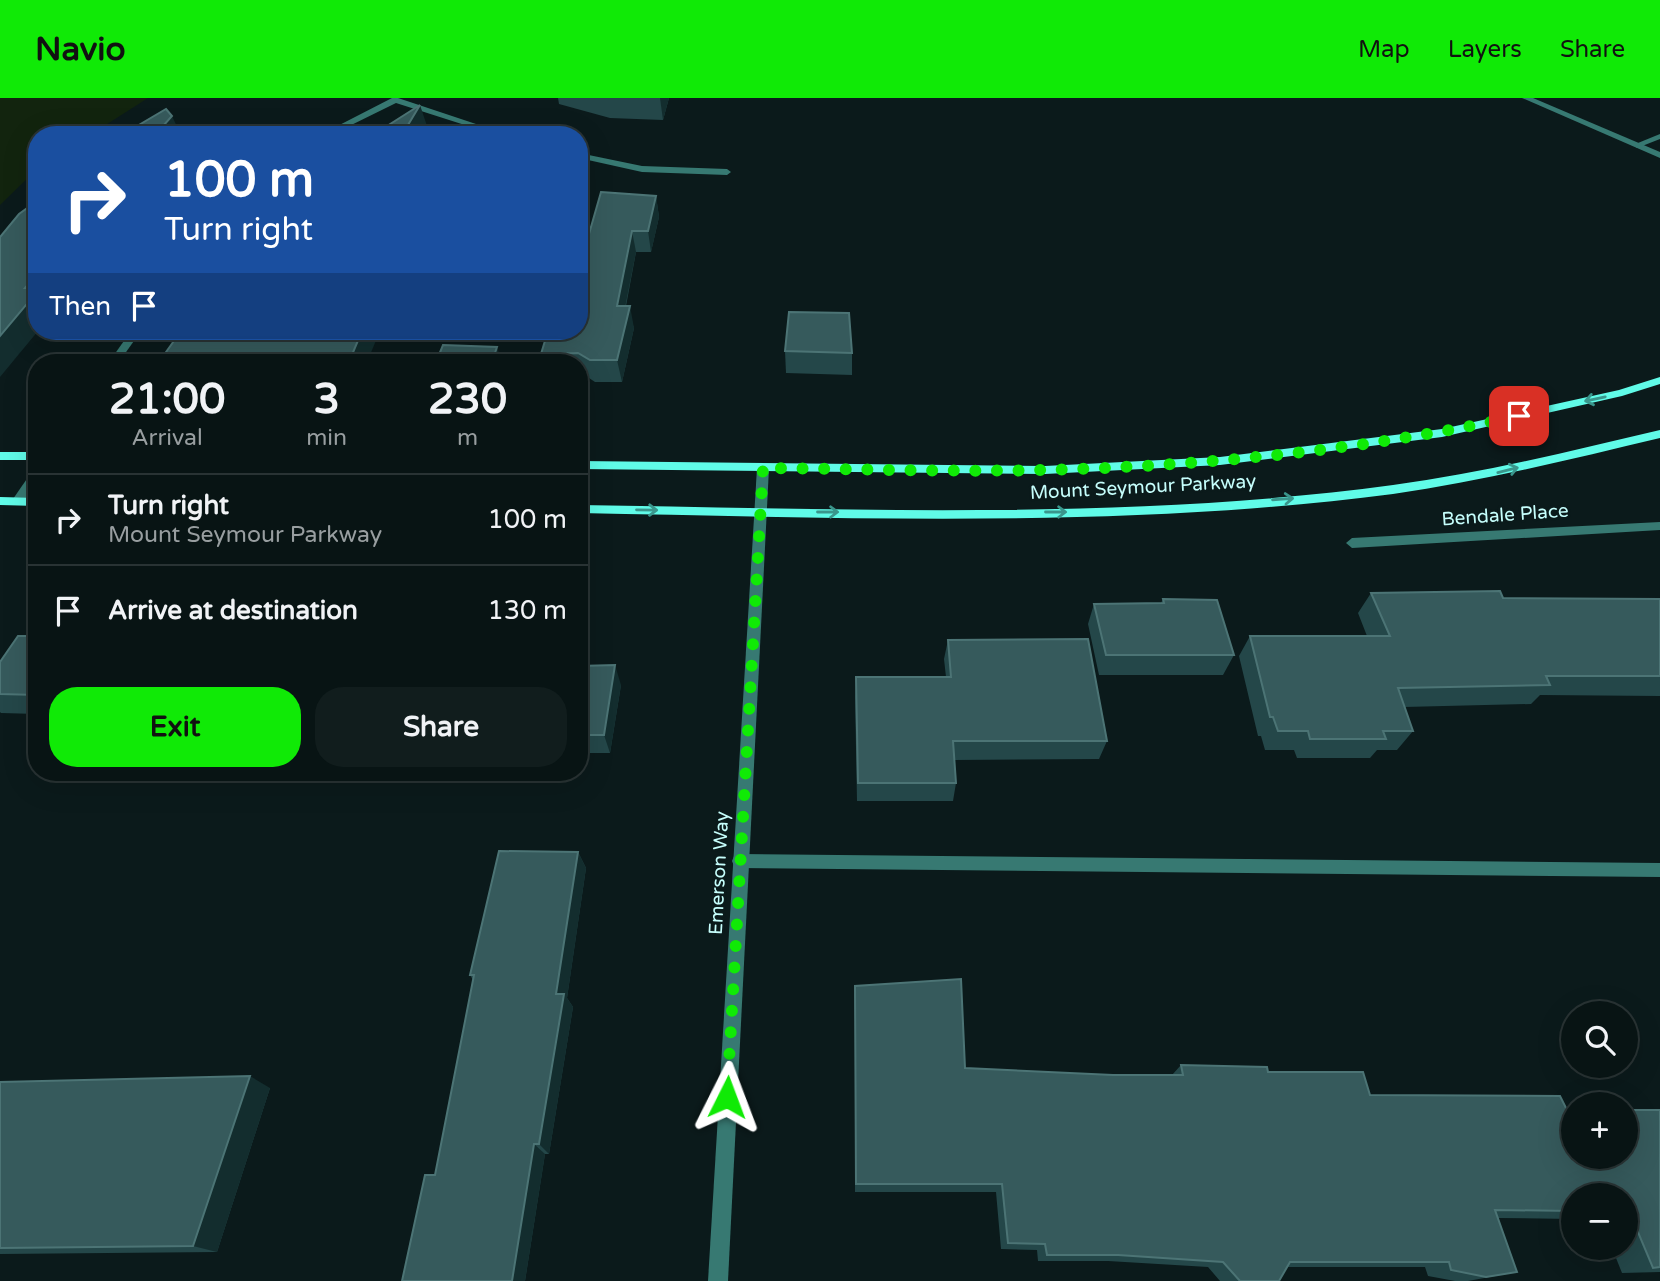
<!DOCTYPE html>
<html lang="en">
<head>
<meta charset="utf-8">
<style>
  :root { --surface:#081414; --page:#111d1d; --text:#f1f3f6; --muted:#989ea0; --line:#293334; --accent:#10ea06 }
  body { margin:0; font-family:"Varela Round",sans-serif; background:var(--page); color:var(--text); height:100vh; display:flex; flex-direction:column; font-size:26px; white-space:nowrap }
  * { box-sizing:border-box; margin:0 }
  p { font-size:23px; color:var(--muted) }
  .icon { flex:none; width:38px; height:38px; fill:none; stroke:currentColor; stroke-width:2; stroke-linecap:round; stroke-linejoin:round }
  .map { position:relative; flex:1; overflow:hidden }
  .drawer { position:absolute; left:28px; top:256px; width:560px; height:427px; display:flex; flex-direction:column; background:var(--surface); border-radius:28px; box-shadow:0 7px 28px #0002,0 0 0 2px var(--line) }
  .drawer>* { flex:none }
  .hud { position:absolute; left:28px; top:28px; width:560px; height:214px; border-radius:28px; box-shadow:0 7px 28px #0002,0 0 0 2px var(--line); background:#1a4fa0; color:#fff; overflow:hidden }
  .buttons { position:absolute; left:1561px; top:903px; display:grid; gap:14px }
  .buttons a { display:grid; place-items:center; width:77px; height:77px; border-radius:50%; background:var(--surface); box-shadow:0 7px 28px #0002,0 0 0 2px var(--line); font-size:35px }
  .pin { position:absolute; display:grid; place-items:center; width:60px; height:60px; color:#fff; margin:-30px; border-radius:14px; box-shadow:0 4px 10px #0006 }
  .me { position:absolute; width:77px; margin:-38px; rotate:3deg; stroke-linejoin:round; filter:drop-shadow(0 0 5px #0008) }
  .turn { display:flex; align-items:center; gap:24px; height:147px; padding:0 21px; font-size:32px }
  .turn .icon { width:91px; height:91px; stroke-width:2.5 }
  .turn b { display:block; font-size:49px; line-height:60px }
  .then { display:flex; align-items:center; height:66px; padding:0 21px; background:#0003; gap:14px; font-size:26px }
  .eta { display:flex; justify-content:space-evenly; align-items:center; height:119px; text-align:center }
  .eta b { font-size:42px; font-weight:800; line-height:49px }
  .button { display:flex; gap:14px; margin-top:auto; padding:14px 21px }
  .button a { flex:1; height:80px; border-radius:28px; background:var(--accent); color:#111; font-size:28px; font-weight:800; line-height:80px; text-align:center }
  .button a+a { background:var(--page); color:var(--text) }
  ul { padding:0; list-style:none }
  li { display:flex; align-items:center; gap:21px; height:91px; padding:0 21px; border-top:2px solid var(--line) }
  li div { flex:1 }
  li b { display:block; font-size:26px }
  li em { font-style:normal }
  header { display:flex; align-items:center; gap:42px; box-sizing:border-box; height:98px; padding:0 35px; background:var(--accent); color:#111 }
  header strong { font-size:33px }
  nav { display:flex; gap:38px; margin-inline-start:auto; font-size:24px }
  .map>svg:first-child { display:block }
  .green { fill:#12240e }
  .lines { fill:none; stroke-linecap:round; stroke-linejoin:round }
  .lane { fill:#377972; fill-rule:evenodd }
  .street { fill:#377972; fill-rule:evenodd }
  .secondary { fill:#60fbe8; fill-rule:evenodd }
  .wall { fill:#244749 }
  .shaded-wall { fill:#132d2e }
  .building { fill:#365a5c; stroke:#4c7475; stroke-width:2 }
  .oneway { stroke:#3a968c }
  .route { stroke:#10ea06; stroke-width:12; stroke-dasharray:0 21.6 }
  .labels { text-anchor:middle; dominant-baseline:central; stroke-width:5; stroke-linejoin:round; paint-order:stroke }
  .street-label { font-size:19px; fill:#c6fefc; stroke:#0b1a1b }
</style>
</head>
<body>
<header>
<strong>Navio</strong>
<nav><a>Map</a><a>Layers</a><a>Share</a></nav>
</header>
<div class="map">
<svg width="1660" height="1183" viewBox="0 0 1660 1183">
  <rect width="100%" height="100%" fill="#0b1a1b"/>
  <path class="green" d="M0,0H148L90,37H37V71L0,107Z"/>
  <g class="lines">
    <g class="lane">
      <path d="M1660,36V41L1637,50L1633,47Z"/>
      <path d="M740,756L1660,765V779L740,770L734,768L732,763L734,758Z"/>
    </g>
    <g class="street">
      <path d="M392,0H398L509,37H496L396,5L331,37H320Z"/>
      <path d="M1522,0H1533L1660,54V60Z"/>
      <path d="M579,55L642,68L727,71L731,74L727,77L642,74L579,60Z"/>
      <path d="M131,233H141L119,264H109Z"/>
      <path d="M763,366L769,370L728,1183H708L757,370Z"/>
      <path d="M37,371V384L21,407H13L11,404L13,401L33,372Z"/>
      <path d="M1660,424V432L1352,450L1346,445L1352,440Z"/>
    </g>
    <g class="secondary">
      <path d="M1660,279V286L1622,298L1442,339L1220,367L1045,376L579,371V363L1045,368L1220,359L1442,331L1619,292Z"/>
      <path d="M1660,332V340C1572,361 1483,383 1393,396C1127,431 847,420 579,415V407C848,411 1126,423 1393,387C1483,375 1571,353 1660,332Z"/>
      <rect x="0" y="354" width="37" height="8"/>
      <path d="M0,399L37,400V408L0,407Z"/>
    </g>
  </g>
  <g class="wall">
    <path d="M558,0H669L663,22L610,20L559,6Z"/>
    <path d="M656,98L659,119L651,154H636L626,208L634,230L622,284H595L583,276H579V264H544L541,256L579,233V171Z"/>
    <path d="M785,253L852,255V277L786,275Z"/>
    <path d="M1371,495L1503,500L1660,501V598L1540,597L1531,606L1404,609L1413,633L1397,652H1377L1370,660H1297L1294,652H1265L1261,638H1258L1239,558L1250,538H1367L1358,515Z"/>
    <path d="M1163,501L1234,557L1223,577H1099L1088,526L1094,506L1161,505Z"/>
    <path d="M37,538V616L1,615L0,614V564Z"/>
    <path d="M948,542L1107,643L1099,661L954,662L956,685L953,703H857L855,599L856,579H946L944,561Z"/>
    <path d="M579,560L582,568L621,587L610,655H579Z"/>
    <path d="M578,754L586,770L567,900L573,909L549,1056H545L525,1183H402L435,1077L473,882L470,877Z"/>
    <path d="M855,888L965,970L1113,977H1172L1181,967L1268,974L1370,997L1567,1012H1660V1174L1622,1175L1612,1150H1626V1097H1573V1121L1498,1120L1517,1174L1468,1183H1455L1428,1178L1425,1169H1287L1279,1183H1220L1208,1169L1108,1163H1038L1037,1152L1001,1151L996,1094H855Z"/>
    <path d="M0,984L270,990L217,1154L0,1156Z"/>
  </g>
  <g class="shaded-wall">
    <path d="M660,0H669L663,22Z"/>
    <path d="M420,7L427,28L421,37L405,32Z"/>
    <path d="M172,18L181,37H155Z"/>
    <path d="M656,98L659,119L651,154L648,133Z"/>
    <path d="M632,133L636,154L621,230L617,208Z"/>
    <path d="M37,176V233H38L0,279V238L25,190Z"/>
    <path d="M630,208L634,230L622,284L617,262Z"/>
    <path d="M362,233H380L367,264H349Z"/>
    <path d="M497,249L502,264H492Z"/>
    <path d="M615,567L621,587L610,655L604,637Z"/>
    <path d="M578,754L586,770L567,900L573,909L549,1056L539,1046L556,896Z"/>
    <path d="M250,978L270,990L217,1154L193,1148Z"/>
    <path d="M534,1046L545,1056L525,1183H512Z"/>
  </g>
  <g class="building">
    <path d="M420,7L405,32L421,37H373Z"/>
    <path d="M166,11L172,18L155,37H122Z"/>
    <path d="M601,94L656,98L648,133H632L617,208H630L617,262H590L578,255L541,256L548,233H579V171Z"/>
    <path d="M37,103V176L25,190H37V194L0,238V139L19,116Z"/>
    <path d="M789,214L849,215L852,255L785,253Z"/>
    <path d="M181,233H362L349,264H159Z"/>
    <path d="M443,247L497,249L492,264H436Z"/>
    <path d="M1500,493L1503,500L1660,501V578H1546L1550,587L1398,590L1413,633H1383L1386,641H1310L1308,633H1278L1273,619H1270L1250,538H1390L1371,495Z"/>
    <path d="M1163,501L1217,502L1234,557H1106L1094,506L1164,505Z"/>
    <path d="M18,538H37V597L0,596V564Z"/>
    <path d="M1088,541L1107,643H953L956,685H858L856,579H951L948,542Z"/>
    <path d="M615,567L604,637H579V568Z"/>
    <path d="M499,753L578,754L556,896H564L539,1046H534L512,1183H402L425,1077H435L474,877H470Z"/>
    <path d="M961,881L965,970L1113,977H1183L1181,967L1267,969L1268,974H1363L1370,997L1560,998L1567,1012H1573V1059H1626V1012H1660V1169L1653,1170L1630,1115H1626V1097H1573V1113L1495,1112L1517,1174L1486,1179L1451,1172L1449,1164H1290L1279,1183H1240L1223,1164L1118,1157H1047L1045,1146L1008,1145L1002,1086H856L855,888Z"/>
    <path d="M250,978L193,1148L0,1150V984Z"/>
  </g>
  <defs><path id="oneway-shaft" d="M-6 0H5M1.5-3L5.5 0L1.5 3" fill="none" stroke-width="1.6" stroke-linecap="round" stroke-linejoin="round" transform="scale(1.75)"/></defs>
  <g class="oneway">
    <use href="#oneway-shaft" transform="translate(1595 301) rotate(168)"/>
    <use href="#oneway-shaft" transform="translate(1508 372) rotate(-14)"/>
    <use href="#oneway-shaft" transform="translate(1283 401) rotate(-4)"/>
    <use href="#oneway-shaft" transform="translate(647 412) rotate(1)"/>
    <use href="#oneway-shaft" transform="translate(828 414)"/>
    <use href="#oneway-shaft" transform="translate(1056 414)"/>
  </g>
  <g class="lines">
    <path class="route" d="M727,999L763,370C857,371 951,374 1045,372C1203,368 1364,352 1519,318"/>
  </g>
  <g class="labels">
    <g class="street-label">
      <text transform="translate(1143 389) rotate(-3)">Mount Seymour Parkway</text>
      <text transform="translate(1505 417) rotate(-4)">Bendale Place</text>
      <text transform="translate(719 775) rotate(-87)">Emerson Way</text>
    </g>
  </g>
</svg>
<div class="buttons">
<a><svg class="icon" aria-label="search" viewBox="0 0 24 24"><circle cx="10" cy="10" r="6"/><path d="M15 15l6 6"/></svg></a>
<a>+</a>
<a>−</a>
</div>
<div class="pin" style="left:1519px;top:318px;background:#d93025"><svg class="icon" aria-label="arrive" viewBox="0 0 24 24"><path d="M6 21V4h12l-3 4 3 4H6"/></svg></div>
<svg class="me" style="left:727px;top:999px" viewBox="-20 -20 40 40"><path d="M0-17L14 15 0 8-14 15z" fill="#10ea06" stroke="#fff" stroke-width="4"/></svg>
<div class="hud">
<div class="turn"><svg class="icon" aria-label="right" viewBox="0 0 24 24"><path d="M7 20v-9h11M14 6l5 5-5 5"/></svg><div><b>100 m</b>Turn right</div></div>
<div class="then">Then<svg class="icon" aria-label="arrive" viewBox="0 0 24 24"><path d="M6 21V4h12l-3 4 3 4H6"/></svg></div>
</div>
<section class="drawer">
<div class="eta">
<div><b>21:00</b><p>Arrival</p></div>
<div><b>3</b><p>min</p></div>
<div><b>230</b><p>m</p></div>
</div>
<ul>
<li><svg class="icon" aria-label="right" viewBox="0 0 24 24"><path d="M7 20v-9h11M14 6l5 5-5 5"/></svg><div><b>Turn right</b><p>Mount Seymour Parkway</p></div><em>100 m</em></li>
<li><svg class="icon" aria-label="arrive" viewBox="0 0 24 24"><path d="M6 21V4h12l-3 4 3 4H6"/></svg><div><b>Arrive at destination</b></div><em>130 m</em></li>
</ul>
<div class="button"><a>Exit</a><a>Share</a></div>
</section>
</div>
</body>
</html>
